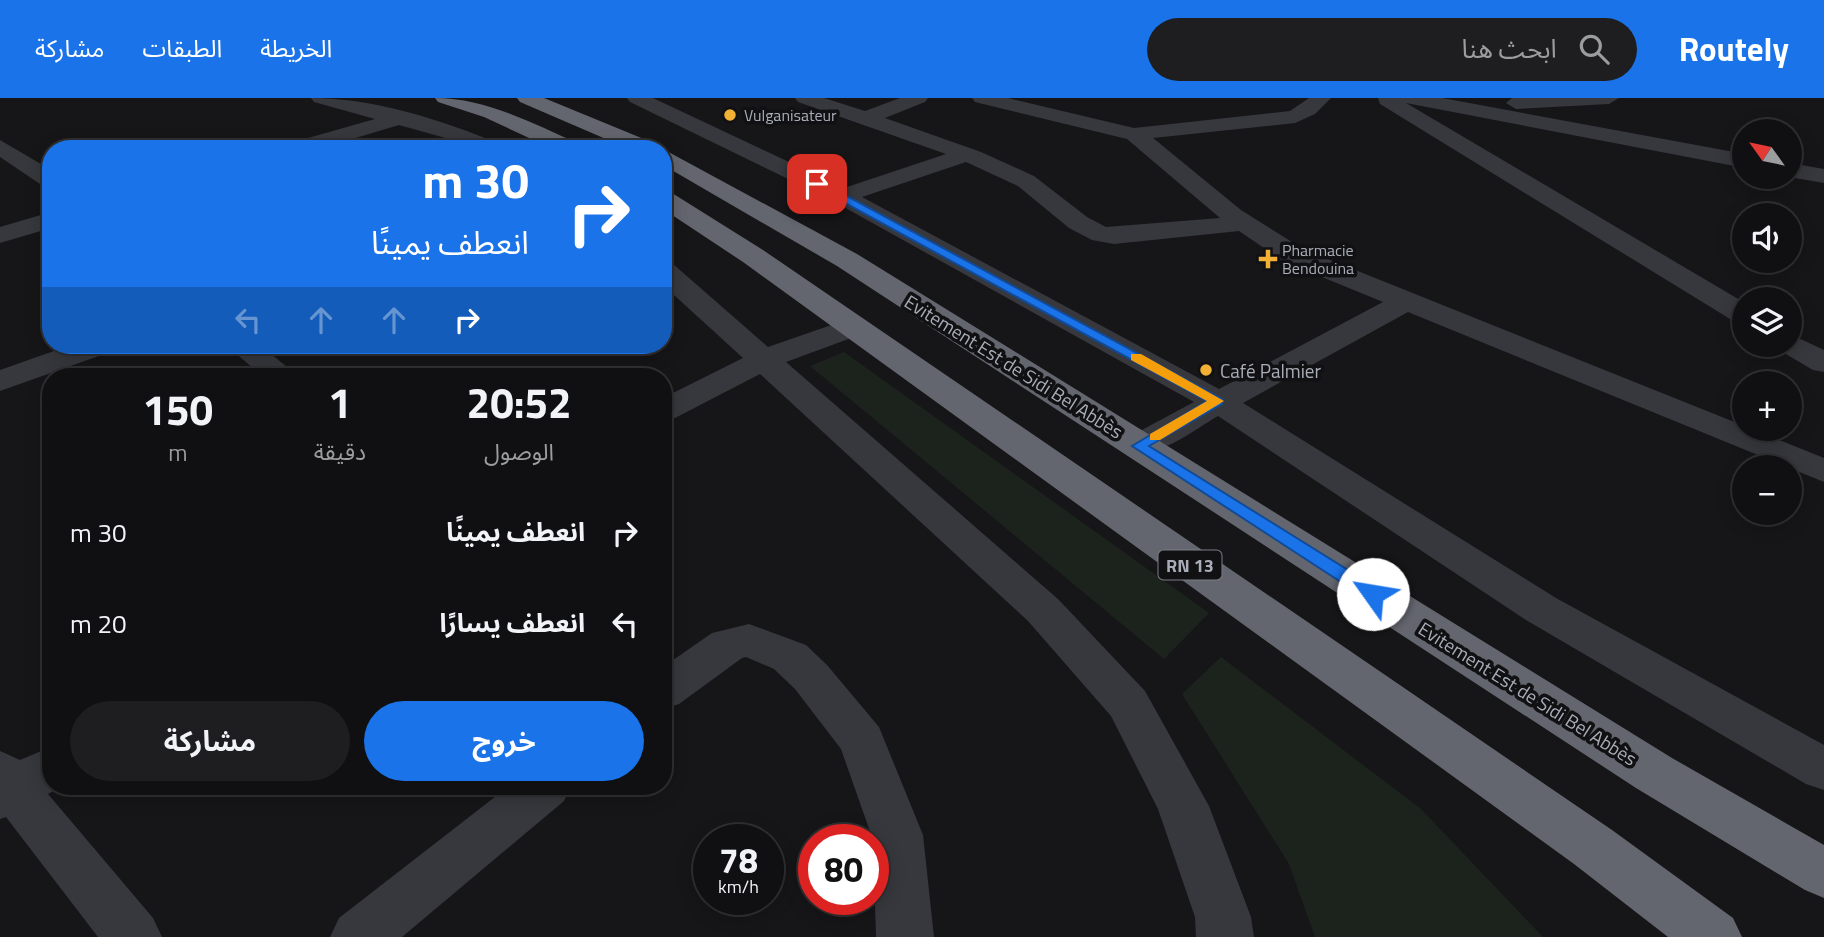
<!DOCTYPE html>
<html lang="ar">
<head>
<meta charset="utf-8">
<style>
  :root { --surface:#101012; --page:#1e1e20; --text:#f1f3f6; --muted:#9c9d9f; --line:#303032; --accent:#1a73e8 }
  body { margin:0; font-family:"Titillium Web","Noto Sans Arabic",sans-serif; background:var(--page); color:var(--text); direction:rtl; height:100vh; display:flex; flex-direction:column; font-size:26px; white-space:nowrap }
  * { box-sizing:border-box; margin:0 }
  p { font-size:23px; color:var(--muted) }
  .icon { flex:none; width:38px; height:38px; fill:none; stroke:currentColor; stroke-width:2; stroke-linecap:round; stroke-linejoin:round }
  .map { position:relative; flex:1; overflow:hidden; direction:ltr }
  .sheet { position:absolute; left:42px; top:270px; width:630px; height:427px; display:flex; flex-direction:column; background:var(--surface); border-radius:28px; box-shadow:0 4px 18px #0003,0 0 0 2px var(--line); direction:rtl }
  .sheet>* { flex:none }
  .guide { position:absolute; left:42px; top:42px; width:630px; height:214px; border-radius:28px; box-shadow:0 4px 18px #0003,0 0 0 2px var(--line); direction:rtl; background:#1a73e8; color:#fff; overflow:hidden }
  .needle { width:46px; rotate:303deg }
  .controls { position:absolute; left:1732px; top:21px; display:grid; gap:14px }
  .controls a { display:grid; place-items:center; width:70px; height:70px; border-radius:50%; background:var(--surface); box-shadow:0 4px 18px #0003,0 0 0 2px var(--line); font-size:35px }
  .speed { position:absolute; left:693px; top:726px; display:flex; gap:14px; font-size:35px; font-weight:700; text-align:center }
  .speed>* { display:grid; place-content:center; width:91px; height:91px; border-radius:50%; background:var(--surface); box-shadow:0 4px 18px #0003,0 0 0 2px var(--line); line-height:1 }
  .speed small { font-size:18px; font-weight:400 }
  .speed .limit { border:10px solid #d22; background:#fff; color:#111 }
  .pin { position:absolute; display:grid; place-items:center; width:60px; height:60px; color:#fff; margin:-30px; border-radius:14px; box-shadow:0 4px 10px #0006 }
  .me { position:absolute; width:77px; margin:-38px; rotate:302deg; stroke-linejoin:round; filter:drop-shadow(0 0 5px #0008) }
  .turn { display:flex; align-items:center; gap:24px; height:147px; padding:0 28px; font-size:32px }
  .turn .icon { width:91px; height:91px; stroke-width:2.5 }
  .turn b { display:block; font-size:49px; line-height:60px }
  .lanes { display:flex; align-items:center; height:66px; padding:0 28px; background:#0003; justify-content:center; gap:35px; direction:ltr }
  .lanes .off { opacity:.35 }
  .eta { display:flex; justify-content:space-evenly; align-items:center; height:119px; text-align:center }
  .eta b { font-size:42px; font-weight:700; line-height:49px }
  .action { display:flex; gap:14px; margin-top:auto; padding:14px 28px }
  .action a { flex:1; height:80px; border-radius:42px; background:var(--accent); color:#fff; font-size:28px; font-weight:700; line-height:80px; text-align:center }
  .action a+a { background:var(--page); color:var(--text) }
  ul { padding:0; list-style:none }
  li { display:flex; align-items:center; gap:21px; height:91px; padding:0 28px }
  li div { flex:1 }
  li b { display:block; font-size:26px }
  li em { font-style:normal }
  header { display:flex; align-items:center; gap:42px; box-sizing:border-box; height:98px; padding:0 35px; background:var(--accent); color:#fff }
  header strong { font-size:33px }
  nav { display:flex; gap:38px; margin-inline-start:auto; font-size:24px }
  .search { width:490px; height:63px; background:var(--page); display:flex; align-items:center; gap:18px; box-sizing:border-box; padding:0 24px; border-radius:38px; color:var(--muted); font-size:26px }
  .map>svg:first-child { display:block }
  .green { fill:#1c231d }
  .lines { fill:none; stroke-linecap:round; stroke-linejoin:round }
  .minor { fill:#37383d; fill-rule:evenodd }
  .highway { fill:#63666e; fill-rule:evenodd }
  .route { fill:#1a73e8; stroke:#114b97; stroke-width:2 }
  .slow { fill:#f59e0b }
  .poi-dot { fill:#f2b134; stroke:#111113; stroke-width:2.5 }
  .labels { text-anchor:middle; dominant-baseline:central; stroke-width:7; stroke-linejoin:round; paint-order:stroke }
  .far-poi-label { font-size:16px; fill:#a8adb8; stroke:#111113; text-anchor:start }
  .shield { fill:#111113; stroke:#7b7e86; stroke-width:2 }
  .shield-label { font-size:18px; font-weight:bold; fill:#a8adb8 }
  .street-label { font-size:19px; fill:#a8adb8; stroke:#111113 }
  .poi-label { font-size:19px; fill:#a8adb8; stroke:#111113; text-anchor:start }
</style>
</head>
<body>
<header>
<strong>Routely</strong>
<div class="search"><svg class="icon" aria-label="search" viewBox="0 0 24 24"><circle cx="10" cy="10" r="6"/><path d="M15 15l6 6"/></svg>ابحث هنا</div>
<nav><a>الخريطة</a><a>الطبقات</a><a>مشاركة</a></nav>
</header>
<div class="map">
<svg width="1824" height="839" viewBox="0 0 1824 839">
  <rect width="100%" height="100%" fill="#161618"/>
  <g class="green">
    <path d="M844,254L1209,515L1164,561L810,268Z"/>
    <path d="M1221,559L1421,711L1543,839H1315L1289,766L1182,596Z"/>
  </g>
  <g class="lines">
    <g class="minor">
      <path d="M311,0C374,0 442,22 500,46L503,51H473L449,41L399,27L319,51H284L287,46L375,21L314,4Z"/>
      <path d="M627,0H653L844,90L946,56L798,4L795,0H824L865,13L900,0H928L925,4L885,20L981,54L1034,78L1087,119L1106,129L1220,120L1127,41L975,4L972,0H1008L1134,30L1290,13L1309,0H1331L1315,16L1295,25L1153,40L1241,112L1303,151L1824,360V384L1408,214L1243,305L1556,500L1824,647V692L1806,686L1526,522L1218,318C1192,333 1157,362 1127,354L1121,347L1127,340L1194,304L833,103L630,4ZM966,64L1018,88L1069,130L1092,142L1114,146L1239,133L1283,163L1383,204L1219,291L862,99Z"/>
      <path d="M1378,0H1442L1745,56V70L1406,5L1745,205V227L1735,224L1380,6Z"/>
      <path d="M1619,0L1609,6L1516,11L1506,5L1512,0Z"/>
      <path d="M0,42L51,72V90L43,88L0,59Z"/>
      <path d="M1790,65L1824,71V85L1789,79Z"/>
      <path d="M51,114V130L0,145V129Z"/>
      <path d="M663,164L673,166L768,249L840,224L851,221L862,224L866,230L862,236L786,264L1058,501L1145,593L1209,708L1251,819L1254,839H1196L1195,819L1158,711L1111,618L1028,523L760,276L675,320L663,323V300L743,260L663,187Z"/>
      <path d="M1790,236L1824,252V274L1813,272L1779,252L1776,247H1790Z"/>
      <path d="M71,247H114L110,254L0,293V272Z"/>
      <path d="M226,247H260L298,278H262Z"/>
      <path d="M749,526L806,547L827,567L879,629L923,737L934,839H876L873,742L841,651L795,591L774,571L746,559L742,560L679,606L663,611V569L712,535Z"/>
      <path d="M51,649V688H62L48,696L153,820L162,839H98L6,719L0,721V653L20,662Z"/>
      <path d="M509,688H571L564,703L402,839H330L339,820Z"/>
    </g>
    <g class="highway">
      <path d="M435,0C487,0 533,26 580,46L583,51H553L484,19L438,4Z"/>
      <path d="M517,0H544L656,46L659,51H629L520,4Z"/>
      <path d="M663,51L857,156L1672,660L1824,747V800L1805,792L1636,690L837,168L663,67Z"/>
      <path d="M663,93L672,95L763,152L1612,732L1733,820L1742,839H1668L1574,766L743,164L663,111Z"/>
    </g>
  </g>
  <path class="route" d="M814,84H821L1222,301V306L1149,348L1380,492L1382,496L1380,501H1367L1132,348L1207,303L814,88Z"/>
  <path class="slow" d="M1131,256H1141L1224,303L1160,342H1150V336L1207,303L1131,262Z"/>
  <g class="poi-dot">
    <circle cx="730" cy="17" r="7"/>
    <path d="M1264.5 150.5h7v7h7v7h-7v7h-7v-7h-7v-7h7z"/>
    <circle cx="1206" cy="272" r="7"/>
  </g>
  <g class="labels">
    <g class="far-poi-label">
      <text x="744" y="17">Vulganisateur</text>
      <text x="1282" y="152">Pharmacie<tspan x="1282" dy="18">Bendouina</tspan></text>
    </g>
    <rect class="shield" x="1158.5" y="452.5" width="63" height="29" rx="5"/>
    <g class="shield-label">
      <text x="1190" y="467">RN 13</text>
    </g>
    <g class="street-label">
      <text transform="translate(1014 268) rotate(32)">Evitement Est de Sidi Bel Abbès</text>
      <text transform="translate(1528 595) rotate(32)">Evitement Est de Sidi Bel Abbès</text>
    </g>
    <g class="poi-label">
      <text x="1220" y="272">Café Palmier</text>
    </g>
  </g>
</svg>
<div class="controls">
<a><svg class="needle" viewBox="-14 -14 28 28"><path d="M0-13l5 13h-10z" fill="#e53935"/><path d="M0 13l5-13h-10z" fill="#9c9d9f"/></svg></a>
<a><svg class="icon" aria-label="sound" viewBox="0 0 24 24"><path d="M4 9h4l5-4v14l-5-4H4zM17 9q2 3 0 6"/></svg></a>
<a><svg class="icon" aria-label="layers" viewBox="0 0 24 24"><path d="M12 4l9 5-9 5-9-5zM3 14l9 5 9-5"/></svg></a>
<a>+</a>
<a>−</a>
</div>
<div class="speed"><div>78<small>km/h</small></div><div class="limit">80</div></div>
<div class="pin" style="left:817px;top:86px;background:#d93025"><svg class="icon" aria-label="arrive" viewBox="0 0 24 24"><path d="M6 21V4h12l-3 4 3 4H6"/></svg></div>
<svg class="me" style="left:1373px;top:496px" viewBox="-20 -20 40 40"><circle r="19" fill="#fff"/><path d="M0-13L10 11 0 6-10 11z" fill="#1a73e8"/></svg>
<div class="guide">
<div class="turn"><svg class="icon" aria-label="right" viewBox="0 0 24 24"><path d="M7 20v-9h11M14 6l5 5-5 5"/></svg><div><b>30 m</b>انعطف يمينًا</div></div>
<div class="lanes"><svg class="icon off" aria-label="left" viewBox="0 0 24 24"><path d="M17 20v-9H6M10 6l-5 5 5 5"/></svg><svg class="icon off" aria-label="ahead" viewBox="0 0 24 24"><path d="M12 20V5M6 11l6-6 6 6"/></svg><svg class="icon off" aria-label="ahead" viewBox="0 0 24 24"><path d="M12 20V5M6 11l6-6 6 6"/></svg><svg class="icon" aria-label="right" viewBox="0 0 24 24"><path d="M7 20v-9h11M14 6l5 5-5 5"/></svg></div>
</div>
<section class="sheet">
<div class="eta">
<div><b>20:52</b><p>الوصول</p></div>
<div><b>1</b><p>دقيقة</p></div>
<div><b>150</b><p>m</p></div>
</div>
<ul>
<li><svg class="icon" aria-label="right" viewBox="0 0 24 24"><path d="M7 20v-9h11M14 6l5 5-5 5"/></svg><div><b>انعطف يمينًا</b></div><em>30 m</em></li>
<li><svg class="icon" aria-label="left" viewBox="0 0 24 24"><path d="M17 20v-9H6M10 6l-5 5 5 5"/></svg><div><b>انعطف يسارًا</b></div><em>20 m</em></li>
</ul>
<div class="action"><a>خروج</a><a>مشاركة</a></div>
</section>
</div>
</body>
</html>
